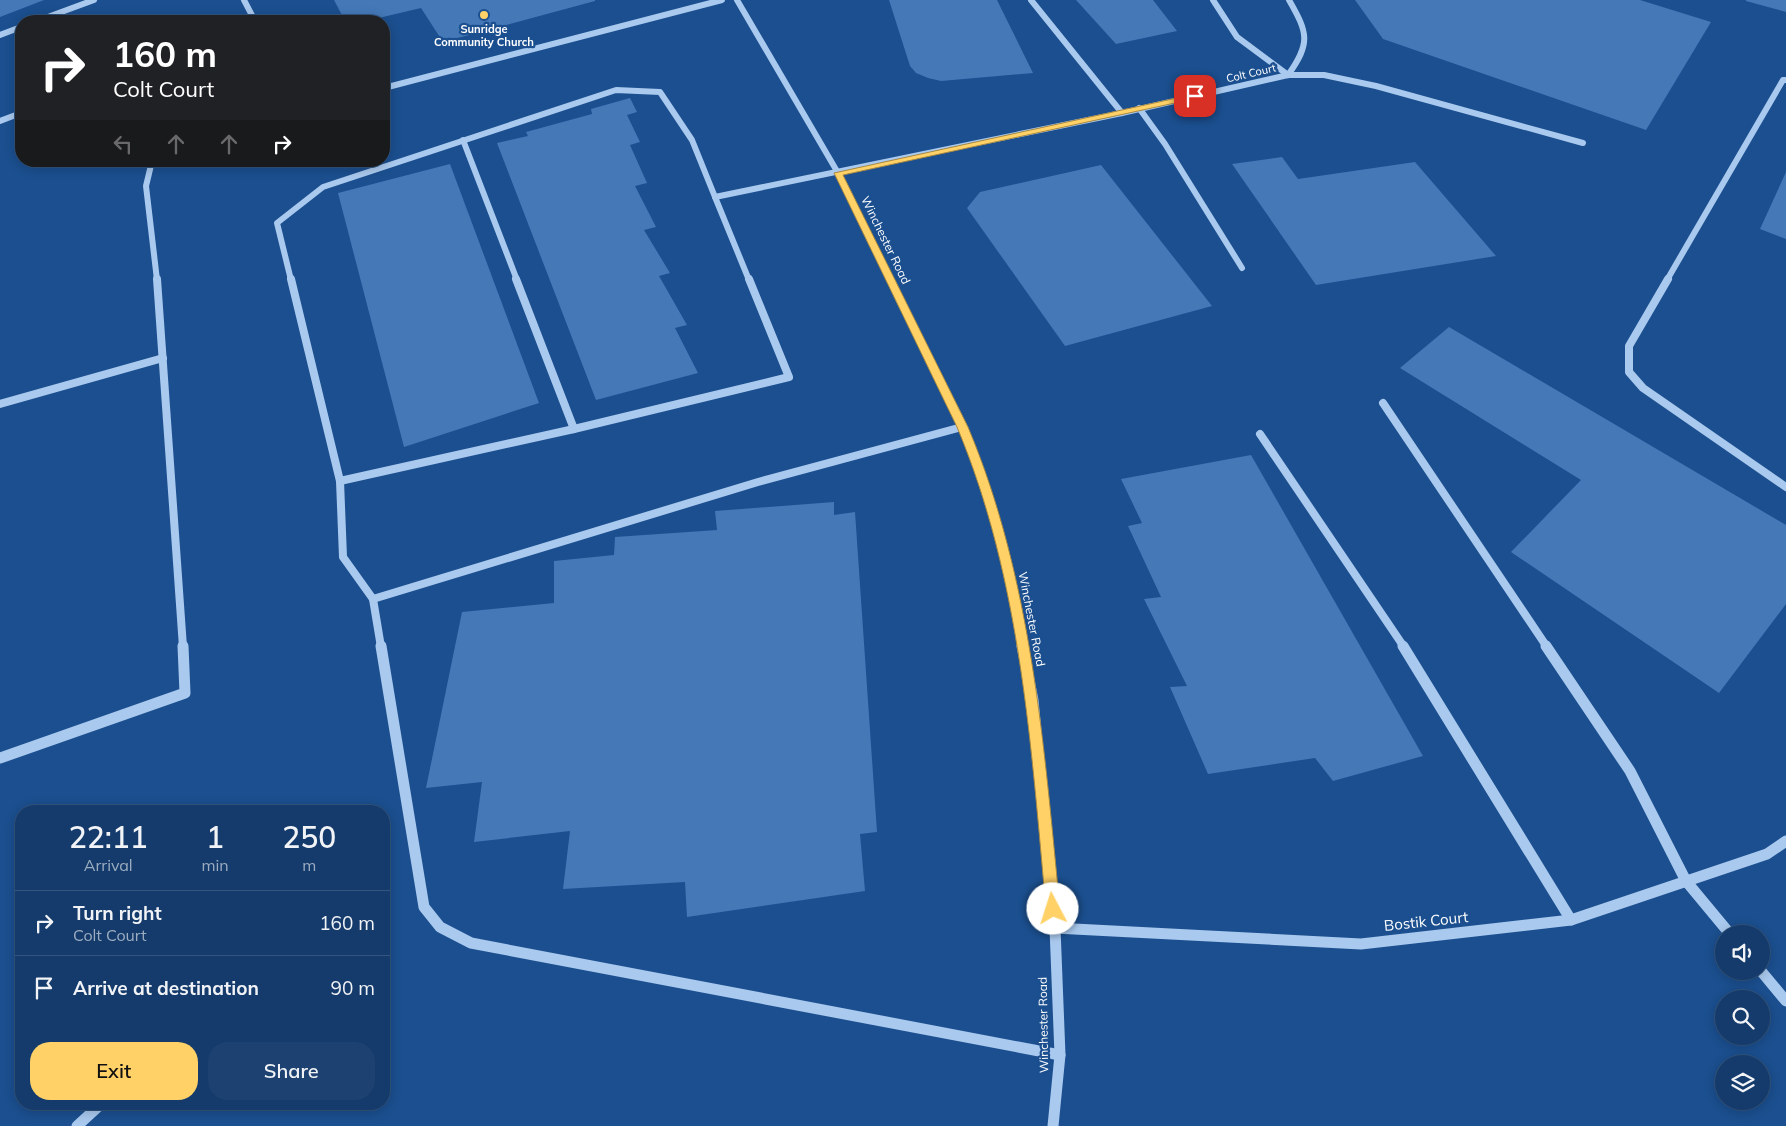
<!DOCTYPE html>
<html lang="en">
<head>
<meta charset="utf-8">
<style>
  :root { --surface:#143b6b; --page:#1d4271; --text:#f1f3f6; --muted:#9dadc1; --line:#33557e; --accent:#ffd166 }
  body { margin:0; font-family:Mulish,sans-serif; background:var(--page); color:var(--text); height:100vh; display:flex; flex-direction:column; font-size:19px; white-space:nowrap }
  * { box-sizing:border-box; margin:0 }
  p { font-size:16px; color:var(--muted) }
  .icon { flex:none; width:28px; height:28px; fill:none; stroke:currentColor; stroke-width:2; stroke-linecap:round; stroke-linejoin:round }
  .map { position:relative; flex:1; overflow:hidden }
  .details { position:absolute; left:15px; top:805px; width:375px; height:305px; display:flex; flex-direction:column; background:var(--surface); border-radius:20px; box-shadow:0 2px 12px #0003,0 0 0 1px var(--line) }
  .details>* { flex:none }
  .guide { position:absolute; left:15px; top:15px; width:375px; height:152px; border-radius:20px; box-shadow:0 2px 12px #0003,0 0 0 1px var(--line); background:#202124; color:#fff; overflow:hidden }
  .controls { position:absolute; left:1715px; top:925px; display:grid; gap:10px }
  .controls a { display:grid; place-items:center; width:55px; height:55px; border-radius:50%; background:var(--surface); box-shadow:0 2px 12px #0003,0 0 0 1px var(--line); font-size:25px }
  .pin { position:absolute; display:grid; place-items:center; width:42px; height:42px; color:#fff; margin:-21px; border-radius:10px; box-shadow:0 2px 8px #0006 }
  .me { position:absolute; width:55px; margin:-28px; rotate:355deg; stroke-linejoin:round; filter:drop-shadow(0 0 4px #0008) }
  .turn { display:flex; align-items:center; gap:18px; height:105px; padding:0 15px; font-size:22px }
  .turn .icon { width:65px; height:65px; stroke-width:2.5 }
  .turn b { display:block; font-size:35px; line-height:42px }
  .lanes { display:flex; align-items:center; height:48px; padding:0 15px; background:#0003; justify-content:center; gap:25px; direction:ltr }
  .lanes .off { opacity:.35 }
  .eta { display:flex; justify-content:space-evenly; align-items:center; height:85px; text-align:center }
  .eta b { font-size:30px; font-weight:600; line-height:35px }
  .cta { display:flex; gap:10px; margin-top:auto; padding:10px 15px }
  .cta a { flex:1; height:58px; border-radius:20px; background:var(--accent); color:#111; font-size:20px; font-weight:600; line-height:58px; text-align:center }
  .cta a+a { background:var(--page); color:var(--text) }
  ul { padding:0; list-style:none }
  li { display:flex; align-items:center; gap:15px; height:65px; padding:0 15px; border-top:1px solid var(--line) }
  li div { flex:1 }
  li b { display:block; font-size:19px }
  li em { font-style:normal }
  .map>svg:first-child { display:block }
  .building { fill:#4478b7 }
  .lines { fill:none; stroke-linecap:round; stroke-linejoin:round }
  .minor-far2 { stroke:#a9c9ee; stroke-width:6 }
  .minor-far1 { stroke:#a9c9ee; stroke-width:8 }
  .minor { stroke:#a9c9ee; stroke-width:11 }
  .route { fill:#ffd166; stroke:#a68842 }
  .poi-dot { fill:#ffd166; stroke:#1b4f8f; stroke-width:2 }
  .labels { text-anchor:middle; dominant-baseline:central; stroke-width:4.5; stroke-linejoin:round; paint-order:stroke }
  .far-poi-label { font-size:11px; font-weight:bold; fill:#fff; stroke:#1b4f8f }
  .far-street-label { font-size:11px; fill:#fff; stroke:#1b4f8f }
  .street-label { font-size:12px; fill:#fff; stroke:#1b4f8f }
  .near-street-label { font-size:15px; fill:#fff; stroke:#1b4f8f }
</style>
</head>
<body>
<div class="map">
<svg width="1786" height="1126" viewBox="0 0 1786 1126">
  <rect width="100%" height="100%" fill="#1b4f8f"/>
  <g class="building">
    <path d="M0,0H44L0,17Z"/>
    <path d="M334,0H595V1L443,42L421,8L366,21H345Z"/>
    <path d="M889,0H997L1033,73L941,81L928,78L916,73L910,66Z"/>
    <path d="M1076,0H1153L1177,31L1116,44Z"/>
    <path d="M1355,0H1640L1711,22L1646,130L1383,39Z"/>
    <path d="M1746,0H1786V12L1746,1Z"/>
    <path d="M630,98L637,112L627,115L640,142L630,145L647,183L635,186L656,227L644,230L670,273L659,276L687,325L675,328L698,373L596,400L497,143L528,136L526,132L592,114L591,109Z"/>
    <path d="M1282,157L1298,179L1415,162L1496,256L1316,285L1232,164Z"/>
    <path d="M450,164L539,403L404,447L338,193Z"/>
    <path d="M1101,165L1212,306L1065,346L967,208L980,192Z"/>
    <path d="M1786,172V239L1760,229Z"/>
    <path d="M1449,327L1786,525V604L1719,693L1511,552L1581,480L1400,368Z"/>
    <path d="M1251,455L1423,756L1333,781L1315,758L1208,774L1170,687L1187,686L1144,599L1161,597L1128,526L1142,523L1121,479Z"/>
    <path d="M834,502V515L855,512L877,832L860,834L865,891L687,917L685,882L563,889L570,831L474,842L482,782L426,788L462,612L554,603V561L614,555L615,537L717,530L715,511Z"/>
  </g>
  <g class="lines">
    <g class="minor-far2">
      <path d="M244,0L255,21"/>
      <path d="M737,0L838,173L890,280"/>
      <path d="M1031,0L1122,113"/>
      <path d="M1213,0L1237,37L1288,75"/>
      <path d="M37,21L94,0"/>
      <path d="M0,35L21,27"/>
      <path d="M1288,75C1311,43 1308,33 1289,0"/>
      <path d="M384,88L722,0"/>
      <path d="M1139,108L1165,144L1242,268"/>
      <path d="M0,121L21,113"/>
      <path d="M463,140L517,280"/>
      <path d="M152,161L146,186L157,280"/>
      <path d="M715,197L749,280"/>
      <path d="M715,197L1122,113L1288,75H1324L1376,86L1583,143"/>
      <path d="M291,280L277,223L323,187L616,90L660,92L692,140L715,197"/>
      <path d="M1667,280L1783,80H1786"/>
    </g>
    <g class="minor-far1">
      <path d="M157,279L183,647"/>
      <path d="M291,279L340,481L574,429L789,377L749,279"/>
      <path d="M516,279L574,429"/>
      <path d="M890,279L962,427L980,469L1007,566L1023,647"/>
      <path d="M1668,279L1629,346V372L1643,388L1786,487"/>
      <path d="M1383,403L1547,647"/>
      <path d="M0,404L163,358"/>
      <path d="M1260,434L1404,647"/>
      <path d="M340,481L343,557L373,599"/>
      <path d="M381,647L373,599L758,482L962,427"/>
    </g>
    <g class="minor">
      <path d="M381,646L424,907L440,927L471,943L1060,1055"/>
      <path d="M1022,646L1033,700L1055,928L1060,1055L1053,1126"/>
      <path d="M1403,646L1571,920"/>
      <path d="M1546,646L1630,771L1686,881L1730,934"/>
      <path d="M0,758L185,693L183,646"/>
      <path d="M1055,928L1361,944L1571,920L1767,854L1786,841"/>
      <path d="M1761,971L1786,1001"/>
      <path d="M77,1126L101,1104"/>
    </g>
  </g>
  <path class="route" d="M1195,94L1199,96L1198,98L843,175L968,427C1032,579 1044,746 1060,909L1058,914L1053,916L1048,914L1046,909C1031,746 1021,579 957,427L834,173Z"/>
  <circle class="poi-dot" cx="484" cy="15" r="5"/>
  <g class="labels">
    <g class="far-poi-label">
      <text x="484" y="29">Sunridge<tspan x="484" dy="13">Community Church</tspan></text>
    </g>
    <g class="far-street-label">
      <text transform="translate(1251 73) rotate(-13)">Colt Court</text>
    </g>
    <g class="street-label">
      <text transform="translate(886 240) rotate(64)">Winchester Road</text>
      <text transform="translate(1032 619) rotate(79)">Winchester Road</text>
      <text transform="translate(1043 1025) rotate(-91)">Winchester Road</text>
    </g>
    <g class="near-street-label">
      <text transform="translate(1426 921) rotate(-6)">Bostik Court</text>
    </g>
  </g>
</svg>
<div class="controls">
<a><svg class="icon" aria-label="sound" viewBox="0 0 24 24"><path d="M4 9h4l5-4v14l-5-4H4zM17 9q2 3 0 6"/></svg></a>
<a><svg class="icon" aria-label="search" viewBox="0 0 24 24"><circle cx="10" cy="10" r="6"/><path d="M15 15l6 6"/></svg></a>
<a><svg class="icon" aria-label="layers" viewBox="0 0 24 24"><path d="M12 4l9 5-9 5-9-5zM3 14l9 5 9-5"/></svg></a>
</div>
<div class="pin" style="left:1195px;top:96px;background:#d93025"><svg class="icon" aria-label="arrive" viewBox="0 0 24 24"><path d="M6 21V4h12l-3 4 3 4H6"/></svg></div>
<svg class="me" style="left:1053px;top:909px" viewBox="-20 -20 40 40"><circle r="19" fill="#fff"/><path d="M0-13L10 11 0 6-10 11z" fill="#ffd166"/></svg>
<div class="guide">
<div class="turn"><svg class="icon" aria-label="right" viewBox="0 0 24 24"><path d="M7 20v-9h11M14 6l5 5-5 5"/></svg><div><b>160 m</b>Colt Court</div></div>
<div class="lanes"><svg class="icon off" aria-label="left" viewBox="0 0 24 24"><path d="M17 20v-9H6M10 6l-5 5 5 5"/></svg><svg class="icon off" aria-label="ahead" viewBox="0 0 24 24"><path d="M12 20V5M6 11l6-6 6 6"/></svg><svg class="icon off" aria-label="ahead" viewBox="0 0 24 24"><path d="M12 20V5M6 11l6-6 6 6"/></svg><svg class="icon" aria-label="right" viewBox="0 0 24 24"><path d="M7 20v-9h11M14 6l5 5-5 5"/></svg></div>
</div>
<section class="details">
<div class="eta">
<div><b>22:11</b><p>Arrival</p></div>
<div><b>1</b><p>min</p></div>
<div><b>250</b><p>m</p></div>
</div>
<ul>
<li><svg class="icon" aria-label="right" viewBox="0 0 24 24"><path d="M7 20v-9h11M14 6l5 5-5 5"/></svg><div><b>Turn right</b><p>Colt Court</p></div><em>160 m</em></li>
<li><svg class="icon" aria-label="arrive" viewBox="0 0 24 24"><path d="M6 21V4h12l-3 4 3 4H6"/></svg><div><b>Arrive at destination</b></div><em>90 m</em></li>
</ul>
<div class="cta"><a>Exit</a><a>Share</a></div>
</section>
</div>
</body>
</html>
